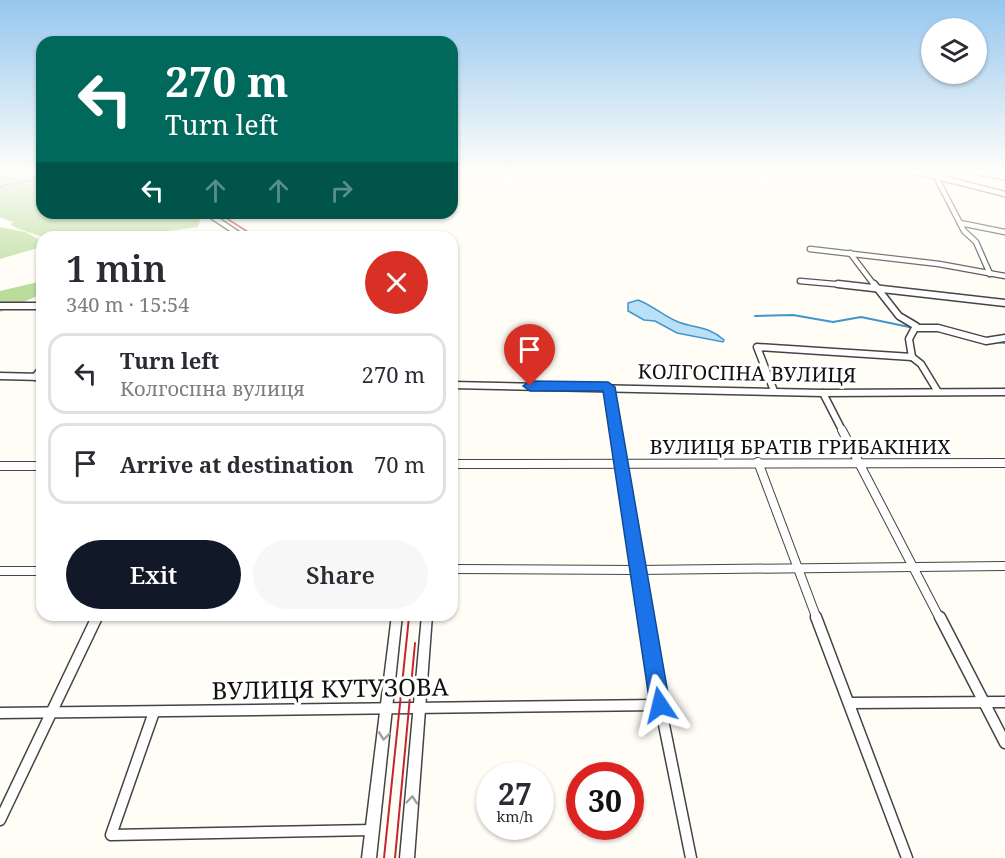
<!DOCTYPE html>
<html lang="en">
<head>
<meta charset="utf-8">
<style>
  :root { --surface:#fff; --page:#f7f7f7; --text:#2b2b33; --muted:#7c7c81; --line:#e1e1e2; --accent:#111827 }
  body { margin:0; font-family:"Noto Serif",serif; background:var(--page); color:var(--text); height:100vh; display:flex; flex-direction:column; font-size:22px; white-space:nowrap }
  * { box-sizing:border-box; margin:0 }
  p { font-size:20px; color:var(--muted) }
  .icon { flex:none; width:33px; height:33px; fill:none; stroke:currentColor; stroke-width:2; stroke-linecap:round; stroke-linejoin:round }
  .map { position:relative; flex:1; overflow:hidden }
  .side { position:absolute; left:36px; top:231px; width:422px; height:390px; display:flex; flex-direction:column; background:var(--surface); border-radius:18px; box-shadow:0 2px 4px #0004 }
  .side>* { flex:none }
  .top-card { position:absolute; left:36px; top:36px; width:422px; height:183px; border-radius:18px; box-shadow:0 2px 4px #0004; background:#00695c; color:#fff; overflow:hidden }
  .tools { position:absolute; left:921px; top:18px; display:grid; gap:12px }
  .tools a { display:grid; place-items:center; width:66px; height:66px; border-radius:50%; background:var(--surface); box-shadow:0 2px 4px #0004; font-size:30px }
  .speed { position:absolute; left:476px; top:762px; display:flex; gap:12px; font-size:30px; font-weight:700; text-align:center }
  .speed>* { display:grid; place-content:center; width:78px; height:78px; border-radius:50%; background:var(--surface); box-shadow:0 2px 4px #0004; line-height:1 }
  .speed small { font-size:15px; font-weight:400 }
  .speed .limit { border:9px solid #d22; background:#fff; color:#111 }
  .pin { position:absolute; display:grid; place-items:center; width:51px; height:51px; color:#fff; margin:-62px -26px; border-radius:50% 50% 50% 0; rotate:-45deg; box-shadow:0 0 6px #0007 }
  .pin .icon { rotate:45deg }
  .me { position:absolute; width:66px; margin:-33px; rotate:350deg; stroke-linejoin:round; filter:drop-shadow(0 0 4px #0008) }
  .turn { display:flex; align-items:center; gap:21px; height:126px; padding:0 30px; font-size:27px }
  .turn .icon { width:78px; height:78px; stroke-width:2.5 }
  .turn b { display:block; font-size:42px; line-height:51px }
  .lanes { display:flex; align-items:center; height:57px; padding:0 30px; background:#0003; justify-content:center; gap:30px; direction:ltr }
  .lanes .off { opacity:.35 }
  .round { display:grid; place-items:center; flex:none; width:63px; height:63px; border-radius:32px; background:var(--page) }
  .summary { display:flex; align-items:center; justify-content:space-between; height:102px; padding:0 30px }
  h1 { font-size:36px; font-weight:600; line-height:45px }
  .primary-button { display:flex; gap:12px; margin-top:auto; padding:12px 30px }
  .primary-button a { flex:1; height:69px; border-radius:36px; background:var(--accent); color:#fff; font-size:24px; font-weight:600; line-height:69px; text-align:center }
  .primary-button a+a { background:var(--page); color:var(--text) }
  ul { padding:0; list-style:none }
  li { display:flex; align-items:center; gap:18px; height:81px; margin:0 12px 9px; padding:0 18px; border:3px solid var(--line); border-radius:18px }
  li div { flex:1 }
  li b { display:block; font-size:22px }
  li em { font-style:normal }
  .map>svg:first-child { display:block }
  .forest { fill:#b9dc9c }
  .water { fill:#b9e0f7; stroke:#3f96cf; stroke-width:1.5 }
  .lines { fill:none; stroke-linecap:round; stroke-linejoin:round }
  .stream-far1 { stroke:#3f96cf; stroke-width:1.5 }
  .stream { stroke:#3f96cf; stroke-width:2 }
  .minor-far3-casing { stroke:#444; stroke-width:7 }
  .minor-far2-casing { stroke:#444; stroke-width:9 }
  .minor-far1-casing { stroke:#444; stroke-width:10 }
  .minor-casing { stroke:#444; stroke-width:13 }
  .tertiary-casing { stroke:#444; stroke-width:3 }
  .minor-far3 { stroke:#fff; stroke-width:4.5 }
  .minor-far2 { stroke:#fff; stroke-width:6 }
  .minor-far1 { stroke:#fff; stroke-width:8 }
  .minor { stroke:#fff; stroke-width:10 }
  .tertiary { fill:#fff; fill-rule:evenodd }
  .tram-far1 { stroke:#c4262e; stroke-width:1.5 }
  .tram { stroke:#c4262e; stroke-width:2 }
  .oneway { stroke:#a0a0a0 }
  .route { fill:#1a73e8; stroke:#114b97; stroke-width:1.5 }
  .labels { text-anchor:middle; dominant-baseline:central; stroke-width:6; stroke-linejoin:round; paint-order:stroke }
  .street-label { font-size:20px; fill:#111; stroke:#fff }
  .near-street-label { font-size:24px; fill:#111; stroke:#fff }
</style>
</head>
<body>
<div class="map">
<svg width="1005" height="858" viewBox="0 0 1005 858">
  <rect width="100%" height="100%" fill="#fffdf5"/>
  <g class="forest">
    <path d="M0,171H42V177L0,184Z"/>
    <path d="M42,178V213H198L201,217L198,227L121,237H58C51,234 50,238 44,237C40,236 14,228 11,225L13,222L0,217V186Z"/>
    <path d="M0,227L25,232L40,240L41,247L0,259Z"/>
    <path d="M42,281V294L0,312V291Z"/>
  </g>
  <path class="water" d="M638,300C652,305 662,315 676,321C694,329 707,325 724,340L723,342L677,333L655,321L644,320L628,311V303Z"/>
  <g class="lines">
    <path class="stream-far1" d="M0,186L42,178"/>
    <g class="stream">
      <path d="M755,316L793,315L833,322L861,317L914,328"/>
      <path d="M996,342L1005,343"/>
    </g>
    <defs>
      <g id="minor-far3">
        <path d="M914,171L1005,194"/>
        <path d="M969,171L1005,177"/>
        <path d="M935,175L964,231L976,242L990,274"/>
        <path d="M207,213L243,237"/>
        <path d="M960,223L1005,232"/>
        <path d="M810,249L939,264L1005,276"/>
        <path d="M850,253L875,286"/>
        <path d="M800,281L857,286"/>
      </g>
      <g id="minor-far2">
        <path d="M838,284L1005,303"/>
        <path d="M874,284L899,316L916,326L909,339L912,357"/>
        <path d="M1,306H42"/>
        <path d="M915,328H938L986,341L1005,338"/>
        <path d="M912,357L921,364L938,392"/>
        <path d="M0,376L42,377"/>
        <path d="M35,377L42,368"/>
        <path d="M452,385L823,393L1005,392"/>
        <path d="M608,387L615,432"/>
        <path d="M774,391L757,347L912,357"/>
        <path d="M823,393L843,432"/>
      </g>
      <g id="minor-far1">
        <path d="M615,430L646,619"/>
        <path d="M842,430L940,619"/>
        <path d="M758,462L817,619"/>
        <path d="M452,464L1005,463"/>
        <path d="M0,466H42"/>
        <path d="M452,569L637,570L1005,566"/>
        <path d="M0,571H42"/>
        <path d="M96,619L98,615"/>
      </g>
      <g id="minor">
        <path d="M646,617L660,705L691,858"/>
        <path d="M816,617L907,858"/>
        <path d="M940,617L1005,743"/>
        <path d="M849,703L1005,702"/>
        <path d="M154,712L111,835L372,830"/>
        <path d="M0,713L660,705"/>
        <path d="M0,820L97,617"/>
      </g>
      <g id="tertiary">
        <path d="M392,615H402L376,858H362Z"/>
        <path d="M422,615H432L414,858H400Z"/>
      </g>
    </defs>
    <use href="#minor-far3" class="minor-far3-casing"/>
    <use href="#minor-far2" class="minor-far2-casing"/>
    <use href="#minor-far1" class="minor-far1-casing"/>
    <use href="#minor" class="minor-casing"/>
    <use href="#tertiary" class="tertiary-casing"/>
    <use href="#minor-far3" class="minor-far3"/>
    <use href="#minor-far2" class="minor-far2"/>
    <use href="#minor-far1" class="minor-far1"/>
    <use href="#minor" class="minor"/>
    <use href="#tertiary" class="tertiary"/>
    <g class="tram-far1">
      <path d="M218,213L256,237"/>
      <path d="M409,619V615"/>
    </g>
    <g class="tram">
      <path d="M384,858L409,617"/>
      <path d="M395,858L415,643"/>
    </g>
  </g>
  <defs><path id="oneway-chevron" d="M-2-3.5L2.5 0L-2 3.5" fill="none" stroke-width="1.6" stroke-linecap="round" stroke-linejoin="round" transform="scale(1.5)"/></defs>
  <g class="oneway">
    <use href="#oneway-chevron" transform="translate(384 736) rotate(97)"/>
    <use href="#oneway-chevron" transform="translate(412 800) rotate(-85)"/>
  </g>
  <linearGradient id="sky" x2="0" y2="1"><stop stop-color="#95c6ee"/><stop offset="0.59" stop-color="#fffefa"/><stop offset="1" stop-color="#fffefa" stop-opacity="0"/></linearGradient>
  <rect width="1005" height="291" fill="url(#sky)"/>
  <path class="route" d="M530,381L608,382L615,387L670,705L667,712L660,715L653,712L650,705L603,391H530L523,386Z"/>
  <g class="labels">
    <g class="street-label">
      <text transform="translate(747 373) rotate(1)">КОЛГОСПНА ВУЛИЦЯ</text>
      <text x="800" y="446">ВУЛИЦЯ БРАТІВ ГРИБАКІНИХ</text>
    </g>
    <g class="near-street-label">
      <text transform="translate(330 688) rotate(-1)">ВУЛИЦЯ КУТУЗОВА</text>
    </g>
  </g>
</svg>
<div class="tools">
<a><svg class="icon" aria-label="layers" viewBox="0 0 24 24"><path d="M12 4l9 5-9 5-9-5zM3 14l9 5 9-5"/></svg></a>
</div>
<div class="speed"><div>27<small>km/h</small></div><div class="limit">30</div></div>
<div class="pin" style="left:530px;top:386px;background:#d93025"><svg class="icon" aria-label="arrive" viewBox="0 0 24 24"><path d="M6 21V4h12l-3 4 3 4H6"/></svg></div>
<svg class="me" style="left:660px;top:705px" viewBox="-20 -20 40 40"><path d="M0-17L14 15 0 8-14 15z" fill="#1a73e8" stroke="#fff" stroke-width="4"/></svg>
<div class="top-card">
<div class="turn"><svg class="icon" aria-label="left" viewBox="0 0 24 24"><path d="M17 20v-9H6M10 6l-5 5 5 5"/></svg><div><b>270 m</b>Turn left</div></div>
<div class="lanes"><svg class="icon" aria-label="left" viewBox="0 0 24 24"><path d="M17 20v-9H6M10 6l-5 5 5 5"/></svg><svg class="icon off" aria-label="ahead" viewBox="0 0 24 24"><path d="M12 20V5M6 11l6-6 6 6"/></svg><svg class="icon off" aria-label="ahead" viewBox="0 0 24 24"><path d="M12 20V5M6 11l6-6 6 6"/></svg><svg class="icon off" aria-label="right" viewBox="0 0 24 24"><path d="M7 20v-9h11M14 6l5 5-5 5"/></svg></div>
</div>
<section class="side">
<div class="summary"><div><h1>1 min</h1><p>340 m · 15:54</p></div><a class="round" style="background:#d93025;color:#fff"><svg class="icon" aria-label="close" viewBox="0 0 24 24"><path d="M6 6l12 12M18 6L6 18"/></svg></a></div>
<ul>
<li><svg class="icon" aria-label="left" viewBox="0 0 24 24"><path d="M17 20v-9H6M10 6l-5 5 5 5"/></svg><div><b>Turn left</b><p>Колгоспна вулиця</p></div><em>270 m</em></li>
<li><svg class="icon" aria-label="arrive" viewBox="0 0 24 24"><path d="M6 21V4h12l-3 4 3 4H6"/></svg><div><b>Arrive at destination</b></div><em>70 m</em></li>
</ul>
<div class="primary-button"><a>Exit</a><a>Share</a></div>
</section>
</div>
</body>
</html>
